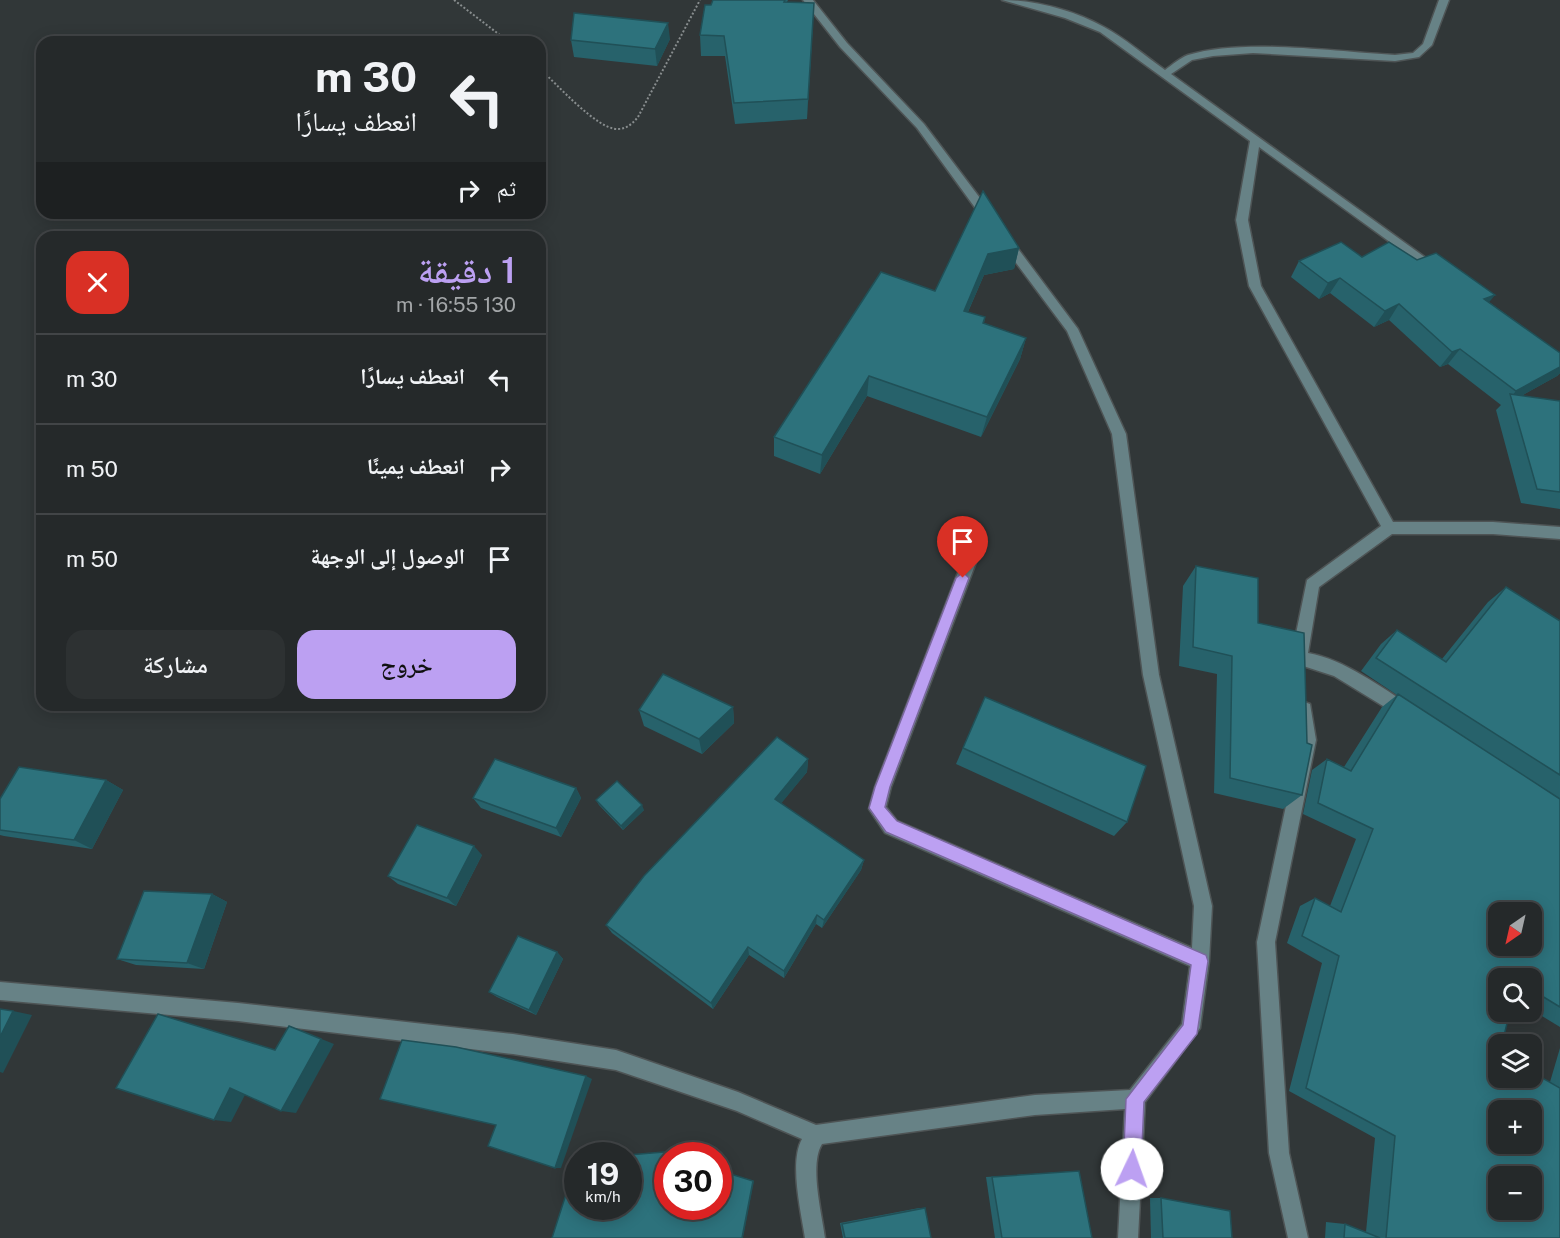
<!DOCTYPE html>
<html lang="ar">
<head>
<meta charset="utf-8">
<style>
  :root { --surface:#25292a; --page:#2d3132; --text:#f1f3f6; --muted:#a3a6a8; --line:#424547; --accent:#bca0f2 }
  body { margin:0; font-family:"Public Sans","Noto Naskh Arabic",sans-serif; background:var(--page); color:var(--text); direction:rtl; height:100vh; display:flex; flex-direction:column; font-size:22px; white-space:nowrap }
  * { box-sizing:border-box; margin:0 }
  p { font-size:20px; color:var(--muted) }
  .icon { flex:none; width:33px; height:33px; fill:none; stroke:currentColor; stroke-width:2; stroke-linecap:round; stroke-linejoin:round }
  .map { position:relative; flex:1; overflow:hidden; direction:ltr }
  .drawer { position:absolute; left:36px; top:231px; width:510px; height:480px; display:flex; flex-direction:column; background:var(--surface); border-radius:18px; box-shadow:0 3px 15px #0003,0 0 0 2px var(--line); direction:rtl }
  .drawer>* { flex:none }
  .banner { position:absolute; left:36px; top:36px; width:510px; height:183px; border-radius:18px; box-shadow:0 3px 15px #0003,0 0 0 2px var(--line); direction:rtl; background:#25292a; color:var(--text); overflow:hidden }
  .needle { width:39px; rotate:214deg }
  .tools { position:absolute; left:1488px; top:902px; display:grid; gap:12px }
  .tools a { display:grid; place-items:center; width:54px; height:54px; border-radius:12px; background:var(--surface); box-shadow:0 3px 15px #0003,0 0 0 2px var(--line); font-size:30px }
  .speed { position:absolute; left:564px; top:1142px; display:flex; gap:12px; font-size:30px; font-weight:700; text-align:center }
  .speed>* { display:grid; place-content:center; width:78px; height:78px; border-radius:50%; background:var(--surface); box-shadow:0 3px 15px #0003,0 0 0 2px var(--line); line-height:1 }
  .speed small { font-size:15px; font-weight:400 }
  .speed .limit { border:9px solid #d22; background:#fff; color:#111 }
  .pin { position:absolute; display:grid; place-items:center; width:51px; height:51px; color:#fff; margin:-62px -26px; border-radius:50% 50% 50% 0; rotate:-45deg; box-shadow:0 0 6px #0007 }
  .pin .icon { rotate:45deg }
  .me { position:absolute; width:66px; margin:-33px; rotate:3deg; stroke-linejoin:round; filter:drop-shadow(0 0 4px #0008) }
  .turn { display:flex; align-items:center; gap:21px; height:126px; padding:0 30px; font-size:27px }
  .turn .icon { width:78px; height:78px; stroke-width:2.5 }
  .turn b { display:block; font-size:42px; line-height:51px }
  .then { display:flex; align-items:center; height:57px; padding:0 30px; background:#0003; gap:12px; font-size:22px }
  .round { display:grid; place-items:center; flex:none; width:63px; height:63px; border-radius:18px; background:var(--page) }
  .headline { display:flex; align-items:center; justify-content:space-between; height:102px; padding:0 30px }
  h1 { font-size:36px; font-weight:600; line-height:45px; color:var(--accent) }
  .primary-button { display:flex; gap:12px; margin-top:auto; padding:12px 30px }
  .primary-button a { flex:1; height:69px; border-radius:18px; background:var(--accent); color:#111; font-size:24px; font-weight:600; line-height:69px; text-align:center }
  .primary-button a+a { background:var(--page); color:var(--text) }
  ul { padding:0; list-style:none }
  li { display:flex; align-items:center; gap:18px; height:90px; padding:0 30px; border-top:2px solid var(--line) }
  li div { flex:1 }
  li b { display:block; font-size:22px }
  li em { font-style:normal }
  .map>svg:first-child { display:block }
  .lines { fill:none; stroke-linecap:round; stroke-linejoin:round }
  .minor-casing { stroke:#4e5455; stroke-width:3 }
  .path { stroke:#888d8e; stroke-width:2; stroke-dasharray:2 2; stroke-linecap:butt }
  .minor { fill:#678286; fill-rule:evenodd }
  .wall { fill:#27626b }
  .shaded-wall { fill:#205057 }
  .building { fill:#2d727c; stroke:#205057; stroke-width:1.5; fill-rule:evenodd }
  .route { fill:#bca0f2; stroke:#7a689d; stroke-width:1.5 }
</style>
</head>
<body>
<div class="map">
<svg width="1560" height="1238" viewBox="0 0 1560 1238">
  <rect width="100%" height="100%" fill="#313738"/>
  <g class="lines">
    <defs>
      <g id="minor">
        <path d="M803,0H813L847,43L924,124L992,214V220H984L917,128L840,47Z"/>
        <path d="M1002,0C1036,0 1075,11 1104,27C1125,38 1145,56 1165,70C1172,65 1180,58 1188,55C1244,38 1336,52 1395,55L1413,53L1423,44L1439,0H1449L1432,45L1419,57L1395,61L1253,53L1213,56L1192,60L1171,74L1444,271L1438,275L1434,274L1259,147L1248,220L1261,286L1393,522H1493L1560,527V539L1493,534H1392L1319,587L1308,653C1346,660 1380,687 1413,707L1415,712L1413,717L1407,719L1401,717L1334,676L1294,663L1291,658L1307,580L1381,526L1249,286L1236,220L1250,141L1100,32L1065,18Z"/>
        <path d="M1006,237L1010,238L1078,329L1126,434L1159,675L1212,906L1209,961L1200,1028L1145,1102L1138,1238H1118L1125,1109L1035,1115L822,1144C809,1165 822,1214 825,1238H805C801,1212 789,1162 802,1139L737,1111L616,1070L513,1054L238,1021L0,1000V982L238,1003L513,1034L616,1050L738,1092L816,1125L1035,1095L1130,1090L1182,1024L1190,966L885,833L869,809L875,787L964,557L966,553H976L978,557L891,787L886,807L897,821L1192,948L1194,906L1143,675L1112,434L1067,331L1002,244V238Z"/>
        <path d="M1304,702L1310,704L1316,740L1275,942L1289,1153L1308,1238H1288L1269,1153L1257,942L1300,740L1296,709L1298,704Z"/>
      </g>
    </defs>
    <use href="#minor" class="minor-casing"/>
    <g class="path">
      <path d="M454,0L509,42"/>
      <path d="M540,69C556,83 597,130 618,129C627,129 633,123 638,117L700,0"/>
    </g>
    <use href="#minor" class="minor"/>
  </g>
  <g class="wall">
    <path d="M713,0H788L787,2L813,23L807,119L735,124L725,56H701L700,35Z"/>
    <path d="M670,39L657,66L574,57L571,40Z"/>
    <path d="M1019,248L1014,269L984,275L968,312L985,317L984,323L1026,338L1020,359L981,437L867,396L820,474L774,456V437L935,291Z"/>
    <path d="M1362,257L1417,260L1489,302L1560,353V373L1557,376L1521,396L1560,401V509L1521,503L1496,410L1501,405L1448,364L1440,367L1389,320L1374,327L1330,293L1319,299L1291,277L1299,261Z"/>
    <path d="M1196,566L1258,623L1302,795L1283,809L1214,793L1217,674L1179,666L1183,586Z"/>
    <path d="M1506,587L1560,621V1027L1532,1010V978H1498V1077L1550,1082L1560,1048V1238H1325L1326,1222L1345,1224L1366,1232L1375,1138L1289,1091L1322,963L1287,943L1300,906L1315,898L1330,906L1356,839L1303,814L1312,770L1327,759L1344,767L1382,707L1397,695L1361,671L1381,644L1397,630L1442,659L1488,602Z"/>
    <path d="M985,697L1127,822L1114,836L956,764Z"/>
    <path d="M733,707L734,723L702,754L644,726L639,710Z"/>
    <path d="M808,759L807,772L781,803L864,860L861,870L822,928L816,924L784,978L749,955L713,1009L612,933L606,925Z"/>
    <path d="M106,780L123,790L92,849L4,836L0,835V799Z"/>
    <path d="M576,788L581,798L561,837L481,808L473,798Z"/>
    <path d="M596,800L644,810L623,830L599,805Z"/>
    <path d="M482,855L456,906L398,884L388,876Z"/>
    <path d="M212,894L227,902L204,969L136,965L117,959Z"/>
    <path d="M557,952L563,959L536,1015L497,997L489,992Z"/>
    <path d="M1078,1171L1092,1238H995L986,1177Z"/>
    <path d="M1150,1198H1161L1232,1238H1151Z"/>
    <path d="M919,1208H925L931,1238H843L840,1223Z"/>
  </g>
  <g class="shaded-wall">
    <path d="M814,3L813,23L807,119L808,99Z"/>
    <path d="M668,23L670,39L657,66L655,49Z"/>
    <path d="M1019,248L1014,269L984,275L959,332L964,311L988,254Z"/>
    <path d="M1340,278L1330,293L1319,299L1328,283Z"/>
    <path d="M1495,295L1482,311L1484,299Z"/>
    <path d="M1399,304L1389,320L1374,327L1385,311Z"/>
    <path d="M1026,338L1020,359L981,437L987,417Z"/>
    <path d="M1460,349L1448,364L1440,367L1452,352Z"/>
    <path d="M1560,367V373L1557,376L1512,401L1511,397L1516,391Z"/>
    <path d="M869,376L867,396L820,474L822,455Z"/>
    <path d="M733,707L734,723L702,754L699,739Z"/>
    <path d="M808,759L807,772L775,811V799Z"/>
    <path d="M106,780L123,790L92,849L74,840Z"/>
    <path d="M576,788L581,798L561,837L556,828Z"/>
    <path d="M642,805L644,810L623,830L621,826Z"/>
    <path d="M474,846L482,855L456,906L447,898Z"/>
    <path d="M864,860L861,870L822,928L824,920Z"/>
    <path d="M212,894L227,902L204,969L187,963Z"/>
    <path d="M817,915L816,924L784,978V971Z"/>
    <path d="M748,947L749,955L713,1009L711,1003Z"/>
    <path d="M557,952L563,959L536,1015L529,1010Z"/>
    <path d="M13,1011L32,1015L3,1073L0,1072V1037Z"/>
    <path d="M289,1026L334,1044L296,1113L281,1111Z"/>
    <path d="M586,1076L592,1079L561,1168H555Z"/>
    <path d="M230,1088L247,1091L231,1122L214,1120Z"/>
    <path d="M718,1170L754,1181L743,1238H742Z"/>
  </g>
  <g class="building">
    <path d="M713,0H785L784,2L814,3L808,99L734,103L724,36L700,35L705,5H711Z"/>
    <path d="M574,13L668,23L655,49L571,40Z"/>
    <path d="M983,191L1019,248L988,254L964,311L985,317L983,323L1026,338L987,417L869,376L822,455L774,437L881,272L935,291Z"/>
    <path d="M1341,242L1362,257L1389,242L1417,260L1436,253L1495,295L1484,299L1560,353V367L1516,391L1460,349L1452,352L1399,304L1385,311L1340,278L1328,283L1299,261Z"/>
    <path d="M1510,394L1560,401V492L1537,489Z"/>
    <path d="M1196,566L1258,578V623L1304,633L1307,743L1312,745L1302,795L1230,778L1232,656L1193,647Z"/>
    <path d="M1506,587L1560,621V775L1376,658L1397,630L1446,662Z"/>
    <path d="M663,674L733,707L699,739L639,710Z"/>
    <path d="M1398,694L1560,799V1007L1532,990V978H1498V1011H1510L1502,1044H1498V1077H1532V1072L1560,1088V1238H1386L1395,1136L1306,1088L1339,956L1302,936L1315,898L1341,912L1373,829L1318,803L1327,759L1351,771ZM1498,912H1532V945H1498ZM1498,1110H1532V1143H1498ZM1498,1176H1532V1209H1498Z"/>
    <path d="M985,697L1146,766L1127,822L963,748Z"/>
    <path d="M777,737L808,759L775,799L864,860L824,920L817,915L784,971L748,947L711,1003L606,925L644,876Z"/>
    <path d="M495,759L576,788L556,828L473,798Z"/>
    <path d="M19,767L106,780L74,840L0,830V799Z"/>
    <path d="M617,781L642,805L621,826L596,800Z"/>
    <path d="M417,825L474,846L447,898L388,876Z"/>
    <path d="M144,891L212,894L187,963L117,959Z"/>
    <path d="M518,936L557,952L529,1010L489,992Z"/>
    <path d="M0,1009L13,1011L0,1037Z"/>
    <path d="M158,1014L275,1050L289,1026L321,1039L281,1111L230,1088L214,1120L116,1088Z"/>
    <path d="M402,1040L456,1047L586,1076L555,1168L488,1146L496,1125L380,1099Z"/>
    <path d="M664,1152L674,1155H668V1206H718V1170L753,1181L742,1238H552L577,1160H578V1206H628V1155Z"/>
    <path d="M1079,1171L1092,1238H1002L992,1177Z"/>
    <path d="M1161,1198L1230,1211L1232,1238H1163Z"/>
    <path d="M925,1208L931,1238H845L842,1224Z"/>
    <path d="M1345,1224L1380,1238H1344Z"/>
  </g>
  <path class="route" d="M963,572L969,578L890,787L885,807L897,821L1206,955L1208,961L1197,1034L1144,1102L1141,1169L1138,1175L1132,1178L1125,1175L1123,1169L1126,1099L1183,1025L1191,965L886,832L869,808L875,787L956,578Z"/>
</svg>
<div class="tools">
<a><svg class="needle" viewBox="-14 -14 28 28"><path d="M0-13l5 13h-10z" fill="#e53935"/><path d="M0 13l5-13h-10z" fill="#a3a6a8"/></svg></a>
<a><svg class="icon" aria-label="search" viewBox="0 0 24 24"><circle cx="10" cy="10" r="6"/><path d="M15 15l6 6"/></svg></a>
<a><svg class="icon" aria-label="layers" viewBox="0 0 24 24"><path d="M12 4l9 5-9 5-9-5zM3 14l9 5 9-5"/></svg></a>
<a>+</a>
<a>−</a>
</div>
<div class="speed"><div>19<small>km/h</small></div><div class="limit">30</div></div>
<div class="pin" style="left:963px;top:578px;background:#d93025"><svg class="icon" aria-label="arrive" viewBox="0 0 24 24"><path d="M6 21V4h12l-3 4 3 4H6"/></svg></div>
<svg class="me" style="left:1132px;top:1169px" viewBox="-20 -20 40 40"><circle r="19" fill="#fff"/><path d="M0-13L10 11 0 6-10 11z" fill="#bca0f2"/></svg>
<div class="banner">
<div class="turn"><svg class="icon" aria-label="left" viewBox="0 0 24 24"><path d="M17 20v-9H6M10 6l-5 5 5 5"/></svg><div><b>30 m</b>انعطف يسارًا</div></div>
<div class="then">ثم<svg class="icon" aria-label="right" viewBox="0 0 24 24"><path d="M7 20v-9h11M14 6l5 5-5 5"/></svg></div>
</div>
<section class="drawer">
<div class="headline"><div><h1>1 دقيقة</h1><p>130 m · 16:55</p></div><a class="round" style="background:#d93025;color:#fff"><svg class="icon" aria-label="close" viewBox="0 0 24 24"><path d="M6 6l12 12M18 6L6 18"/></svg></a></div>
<ul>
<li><svg class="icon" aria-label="left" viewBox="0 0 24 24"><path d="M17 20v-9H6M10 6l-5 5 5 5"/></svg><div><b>انعطف يسارًا</b></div><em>30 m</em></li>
<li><svg class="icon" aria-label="right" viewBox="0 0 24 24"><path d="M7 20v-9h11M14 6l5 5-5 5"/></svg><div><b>انعطف يمينًا</b></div><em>50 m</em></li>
<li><svg class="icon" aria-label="arrive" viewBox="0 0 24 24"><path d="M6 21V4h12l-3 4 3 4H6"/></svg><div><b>الوصول إلى الوجهة</b></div><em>50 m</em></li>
</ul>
<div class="primary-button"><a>خروج</a><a>مشاركة</a></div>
</section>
</div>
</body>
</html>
